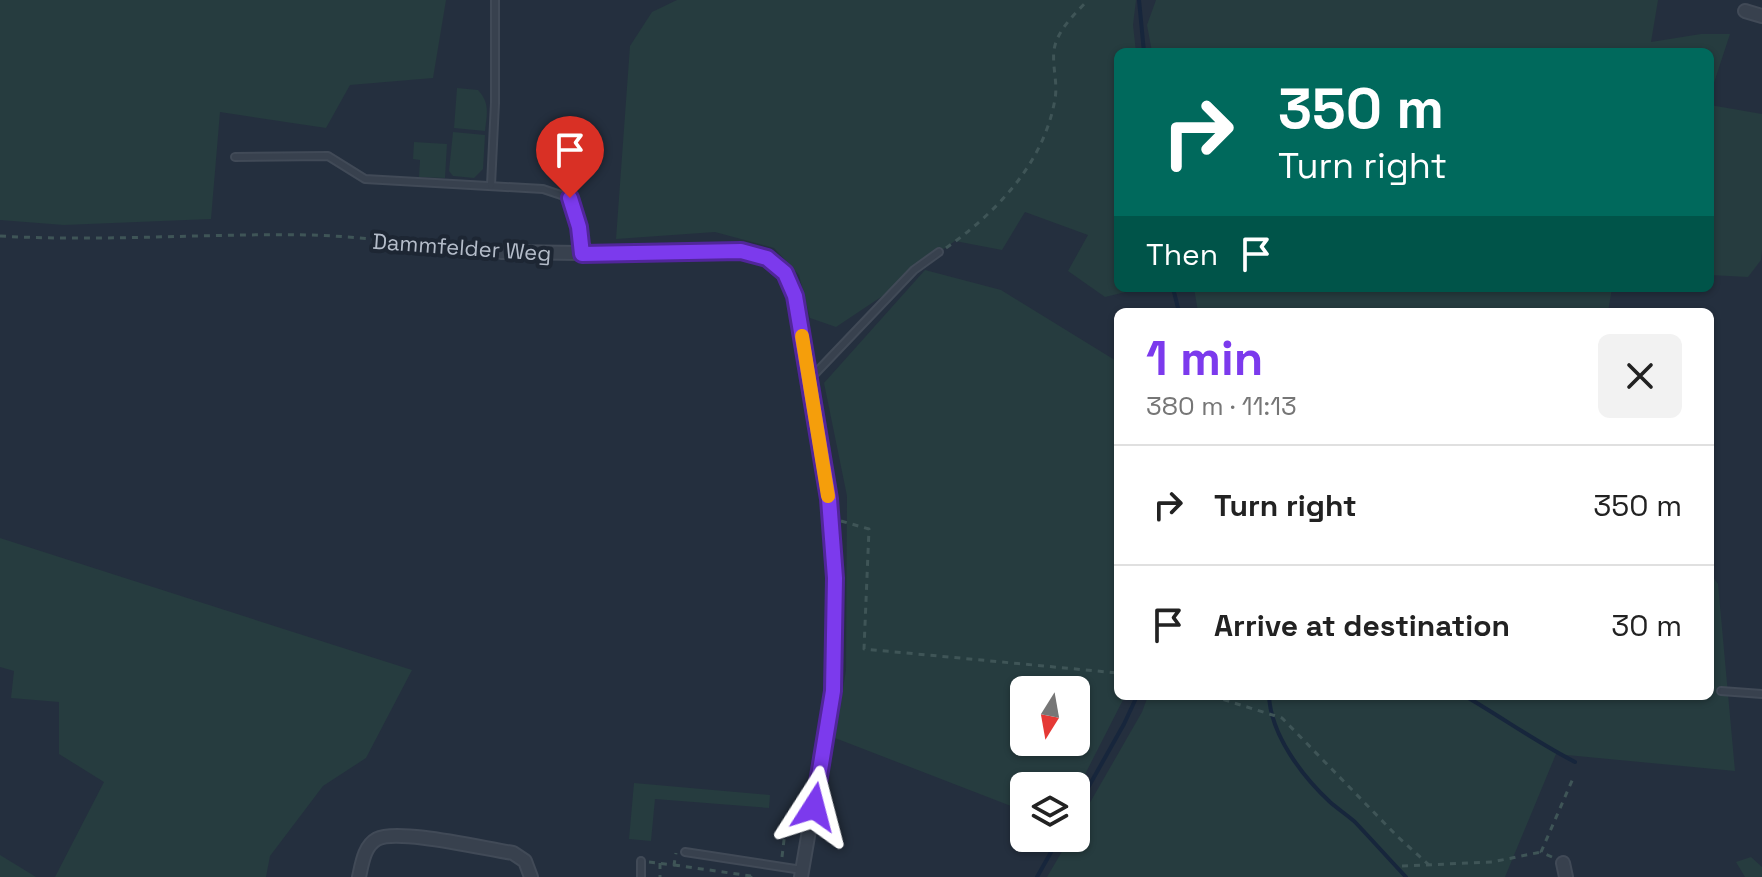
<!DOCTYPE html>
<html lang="en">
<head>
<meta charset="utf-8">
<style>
  :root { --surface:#fff; --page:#f2f2f2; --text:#222; --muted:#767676; --line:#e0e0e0; --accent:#7c3aed }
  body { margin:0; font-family:"Space Grotesk",sans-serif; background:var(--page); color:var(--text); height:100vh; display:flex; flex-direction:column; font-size:30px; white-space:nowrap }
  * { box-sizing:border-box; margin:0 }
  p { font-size:26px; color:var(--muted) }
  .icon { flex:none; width:44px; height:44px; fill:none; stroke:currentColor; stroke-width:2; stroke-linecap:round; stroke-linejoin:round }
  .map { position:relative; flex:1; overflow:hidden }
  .drawer { position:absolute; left:1114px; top:308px; width:600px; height:392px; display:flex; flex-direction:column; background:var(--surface); border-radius:12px; box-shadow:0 2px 6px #0004 }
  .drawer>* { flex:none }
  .guide { position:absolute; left:1114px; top:48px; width:600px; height:244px; border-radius:12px; box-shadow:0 2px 6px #0004; background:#00695c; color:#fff; overflow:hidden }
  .needle { width:52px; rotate:191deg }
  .tools { position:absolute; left:1010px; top:676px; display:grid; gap:16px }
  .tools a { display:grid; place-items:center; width:80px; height:80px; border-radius:12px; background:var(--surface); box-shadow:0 2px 6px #0004; font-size:40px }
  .pin { position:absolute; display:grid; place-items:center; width:68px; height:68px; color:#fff; margin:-82px -34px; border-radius:50% 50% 50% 0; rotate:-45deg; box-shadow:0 0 8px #0007 }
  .pin .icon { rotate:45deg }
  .me { position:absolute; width:88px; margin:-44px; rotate:9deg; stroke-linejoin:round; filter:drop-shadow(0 0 6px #0008) }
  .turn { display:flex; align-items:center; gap:28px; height:168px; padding:0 32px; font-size:36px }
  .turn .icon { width:104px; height:104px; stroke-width:2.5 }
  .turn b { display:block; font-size:56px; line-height:68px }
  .then { display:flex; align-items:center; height:76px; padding:0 32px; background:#0003; gap:16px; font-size:30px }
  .round { display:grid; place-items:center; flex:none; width:84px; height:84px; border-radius:12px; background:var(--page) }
  .headline { display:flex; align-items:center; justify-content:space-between; height:136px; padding:0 32px }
  h1 { font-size:48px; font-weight:800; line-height:60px; color:var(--accent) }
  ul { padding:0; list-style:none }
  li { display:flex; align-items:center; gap:24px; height:120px; padding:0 32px; border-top:2px solid var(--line) }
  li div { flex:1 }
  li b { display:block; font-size:30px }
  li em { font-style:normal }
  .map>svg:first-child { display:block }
  .green { fill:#263c3f; fill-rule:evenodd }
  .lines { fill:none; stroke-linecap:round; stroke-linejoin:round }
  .stream { stroke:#17263c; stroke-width:4 }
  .lane-casing { stroke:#414a57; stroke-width:10 }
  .street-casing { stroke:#414a57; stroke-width:16 }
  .path { stroke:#3f5557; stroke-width:3; stroke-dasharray:6 6; stroke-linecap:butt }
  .lane { stroke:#38414e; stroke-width:6 }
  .street { stroke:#38414e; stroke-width:12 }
  .route-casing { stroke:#51269a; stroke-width:20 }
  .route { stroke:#7c3aed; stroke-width:14 }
  .slow { stroke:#f59e0b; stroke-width:14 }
  .labels { text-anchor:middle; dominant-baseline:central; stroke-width:8; stroke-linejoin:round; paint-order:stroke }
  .street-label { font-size:22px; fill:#b4bcc9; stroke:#1d2633 }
</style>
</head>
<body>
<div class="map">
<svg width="1762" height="877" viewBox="0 0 1762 877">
  <rect width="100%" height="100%" fill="#242f3e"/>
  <g class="green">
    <path d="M0,0H446L433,78L350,85L326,128L220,112L211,219L64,225L0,220Z"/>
    <path d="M677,0H1136L1133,25L1136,52H1118V288H1142L1105,297L1068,271L1088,235L1025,212L1002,250L955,241L914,270L902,283L836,327L810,318L799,275L774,248L715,232L616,239L630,46L652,12Z"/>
    <path d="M1156,0H1658L1651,42L1701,34H1730L1710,95V52H1152L1147,25Z"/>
    <path d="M457,88L478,90C490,103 487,114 485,131L454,128Z"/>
    <path d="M1710,105L1762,114V250L1761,260L1748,277L1710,275Z"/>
    <path d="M453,132L485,135L483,169L474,178L453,176L449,171Z"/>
    <path d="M414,142L447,144L445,178L419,177L420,160L413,159Z"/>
    <path d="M925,270L1001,290L1118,362V696H1125L1076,792V786H1024V811L835,738L846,670L847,496L824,383ZM1024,690H1076V742H1024Z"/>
    <path d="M1194,288H1612L1608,312H1198Z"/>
    <path d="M0,538L412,670L366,758L323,786L270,856L266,877H55L104,782L59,754V702L11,698L14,671L0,667Z"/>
    <path d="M1710,573L1718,584L1735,771L1556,754L1505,877H1047L1070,838H1076V827L1142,712L1148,696H1710Z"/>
    <path d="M634,783L770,795L769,808L655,799L651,841L629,839Z"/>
    <path d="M0,855L36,877H0Z"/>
    <path d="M1751,857L1762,867V877H1745L1736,862Z"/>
  </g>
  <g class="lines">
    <g class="stream">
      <path d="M1139,0L1144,52"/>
      <path d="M1173,288L1179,312"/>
      <path d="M1269,696C1271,735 1302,776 1330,802C1338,809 1347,815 1355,822C1372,840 1389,859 1406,877"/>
      <path d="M1465,696C1503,718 1536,742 1575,762"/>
      <path d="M1076,809L1124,724L1137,696"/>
      <path d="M1037,877L1059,838"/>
    </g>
    <defs>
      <g id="lane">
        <path d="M235,157L328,156L365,179L543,189L570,198L579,227L582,254"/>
        <path d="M491,185L495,103V0"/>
        <path d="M809,380L914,270L939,252"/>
        <path d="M1721,691L1762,694"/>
        <path d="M685,852L802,870"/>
        <path d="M641,877V861"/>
      </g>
      <g id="street">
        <path d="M1745,11L1762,16"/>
        <path d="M501,252L650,254L741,251L767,258L785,273L795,296L809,380L829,499L835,578L833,691L801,877"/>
        <path d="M1563,863L1566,877"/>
        <path d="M359,877C362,864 364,846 377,839C398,828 485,849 513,853L525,861L531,877"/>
      </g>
    </defs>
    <use href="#lane" class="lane-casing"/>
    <use href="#street" class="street-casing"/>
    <g class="path">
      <path d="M0,236C104,242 208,233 312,235C371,237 431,246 489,251"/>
      <path d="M946,248C997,212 1044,163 1055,99C1058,83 1052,66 1054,50C1057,30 1075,14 1088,0"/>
      <path d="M841,521L869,529L864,649L1118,673"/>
      <path d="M1212,696L1282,718L1397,836L1429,865"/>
      <path d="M782,857L786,823L784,822"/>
      <path d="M1552,857L1541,852L1574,776"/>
      <path d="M649,862L674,865L676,853"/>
      <path d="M660,863V877"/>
      <path d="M674,865L751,876L752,870"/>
      <path d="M1402,866L1492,862L1541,852"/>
    </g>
    <use href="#lane" class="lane"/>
    <use href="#street" class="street"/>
  </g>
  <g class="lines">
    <defs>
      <path id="route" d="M570,198L579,227L582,254L741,251L767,258L785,273L795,296L829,499L835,578L833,691L814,807"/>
    </defs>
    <use href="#route" class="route-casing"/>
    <use href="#route" class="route"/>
    <path class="slow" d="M802,336L828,496"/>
  </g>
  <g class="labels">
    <g class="street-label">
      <text transform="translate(462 247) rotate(4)">Dammfelder Weg</text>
    </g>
  </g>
</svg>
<div class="tools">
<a><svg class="needle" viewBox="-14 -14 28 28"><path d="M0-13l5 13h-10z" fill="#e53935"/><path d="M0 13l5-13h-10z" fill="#767676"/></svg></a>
<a><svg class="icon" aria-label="layers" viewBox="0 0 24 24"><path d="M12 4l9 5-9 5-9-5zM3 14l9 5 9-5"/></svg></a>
</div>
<div class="pin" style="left:570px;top:198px;background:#d93025"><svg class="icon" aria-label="arrive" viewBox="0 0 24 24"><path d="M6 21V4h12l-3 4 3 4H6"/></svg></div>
<svg class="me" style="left:814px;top:807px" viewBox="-20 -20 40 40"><path d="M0-17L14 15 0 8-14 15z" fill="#7c3aed" stroke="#fff" stroke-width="4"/></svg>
<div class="guide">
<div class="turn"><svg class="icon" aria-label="right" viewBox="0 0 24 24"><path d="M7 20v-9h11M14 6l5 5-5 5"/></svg><div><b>350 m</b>Turn right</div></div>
<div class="then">Then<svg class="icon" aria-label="arrive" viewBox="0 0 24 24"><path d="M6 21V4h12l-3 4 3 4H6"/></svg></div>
</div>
<section class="drawer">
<div class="headline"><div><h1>1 min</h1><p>380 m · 11:13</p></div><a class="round"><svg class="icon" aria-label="close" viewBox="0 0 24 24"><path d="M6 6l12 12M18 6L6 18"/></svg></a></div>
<ul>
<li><svg class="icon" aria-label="right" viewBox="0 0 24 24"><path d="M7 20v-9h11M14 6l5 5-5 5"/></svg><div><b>Turn right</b></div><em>350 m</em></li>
<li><svg class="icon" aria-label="arrive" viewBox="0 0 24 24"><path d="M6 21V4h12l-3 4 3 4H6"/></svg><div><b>Arrive at destination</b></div><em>30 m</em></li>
</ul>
</section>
</div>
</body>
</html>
